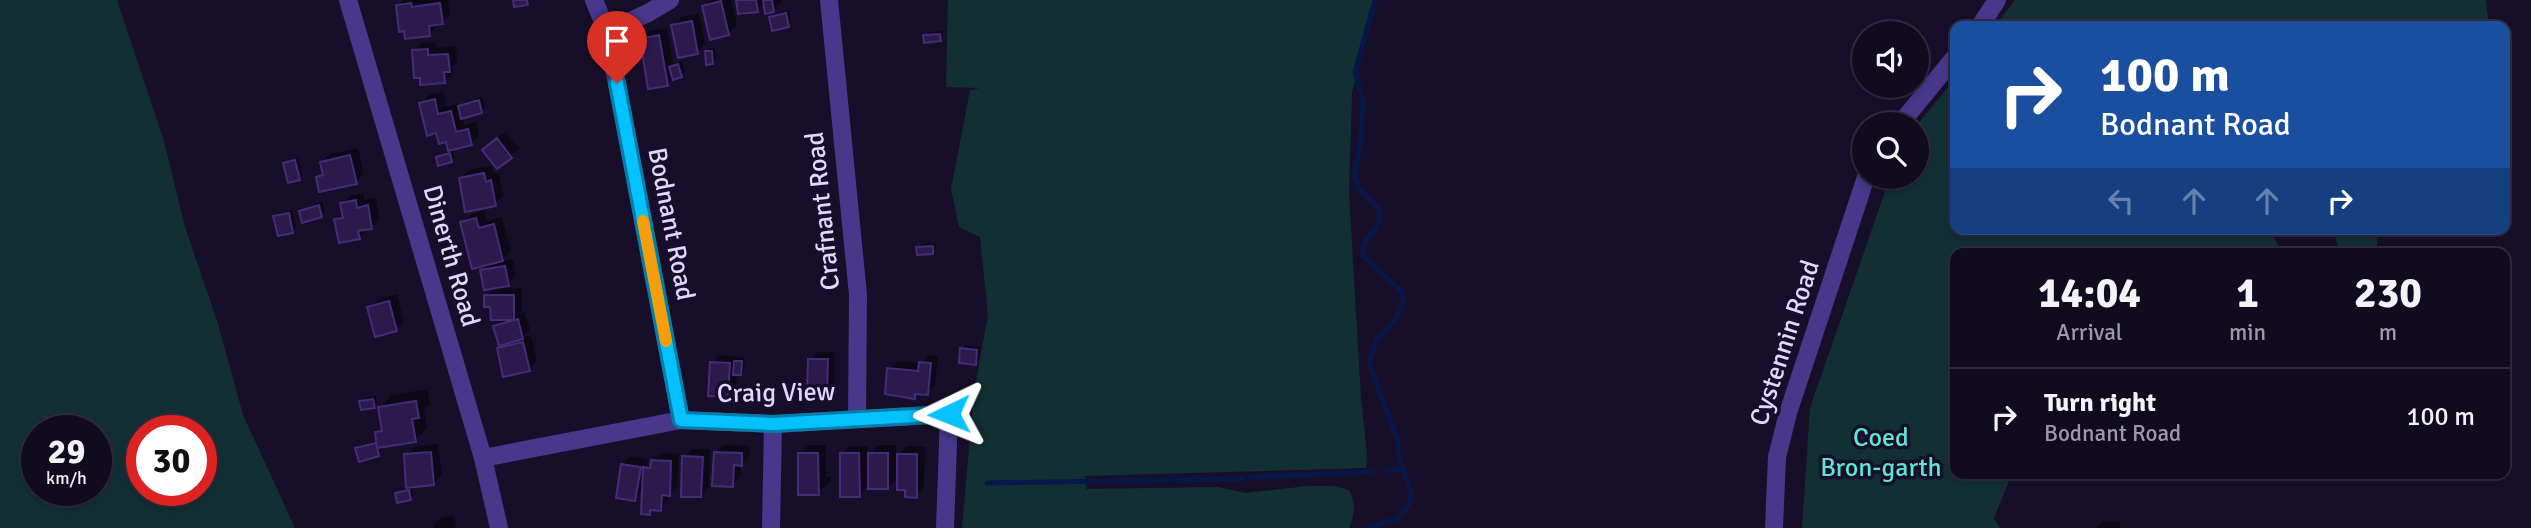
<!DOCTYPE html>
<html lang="en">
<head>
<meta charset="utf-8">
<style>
  :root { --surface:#110b20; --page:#1a1429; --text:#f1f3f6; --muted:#9c9ba5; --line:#302b3e }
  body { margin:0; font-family:Signika,sans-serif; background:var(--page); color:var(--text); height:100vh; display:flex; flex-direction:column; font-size:26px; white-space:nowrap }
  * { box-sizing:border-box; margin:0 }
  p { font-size:23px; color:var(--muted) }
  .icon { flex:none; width:38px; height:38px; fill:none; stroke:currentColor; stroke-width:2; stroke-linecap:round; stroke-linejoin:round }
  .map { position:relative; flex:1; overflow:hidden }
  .side { position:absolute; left:1950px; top:248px; width:560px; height:231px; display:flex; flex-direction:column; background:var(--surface); border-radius:14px; box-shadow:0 4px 10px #0003,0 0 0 2px var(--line) }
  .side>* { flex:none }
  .guide { position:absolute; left:1950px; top:21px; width:560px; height:214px; border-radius:14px; box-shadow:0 4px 10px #0003,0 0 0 2px var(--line); background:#1a4fa0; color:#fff; overflow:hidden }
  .fabs { position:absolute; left:1852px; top:21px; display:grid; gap:14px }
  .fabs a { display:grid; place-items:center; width:77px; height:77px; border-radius:50%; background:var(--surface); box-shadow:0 4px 10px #0003,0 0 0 2px var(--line); font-size:35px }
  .speed { position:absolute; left:21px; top:415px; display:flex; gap:14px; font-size:35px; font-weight:700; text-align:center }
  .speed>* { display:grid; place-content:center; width:91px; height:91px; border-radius:50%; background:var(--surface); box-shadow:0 4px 10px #0003,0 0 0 2px var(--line); line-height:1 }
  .speed small { font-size:18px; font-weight:400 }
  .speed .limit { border:10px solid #d22; background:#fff; color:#111 }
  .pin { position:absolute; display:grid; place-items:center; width:60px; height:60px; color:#fff; margin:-72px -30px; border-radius:50% 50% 50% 0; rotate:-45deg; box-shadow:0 0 7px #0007 }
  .pin .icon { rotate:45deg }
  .me { position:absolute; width:77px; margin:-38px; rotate:268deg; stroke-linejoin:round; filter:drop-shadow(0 0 5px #0008) }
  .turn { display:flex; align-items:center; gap:24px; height:147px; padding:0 35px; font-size:32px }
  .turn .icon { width:91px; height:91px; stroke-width:2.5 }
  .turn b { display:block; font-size:49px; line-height:60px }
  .lanes { display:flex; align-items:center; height:66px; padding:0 35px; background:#0003; justify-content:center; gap:35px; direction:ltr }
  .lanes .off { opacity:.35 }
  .eta { display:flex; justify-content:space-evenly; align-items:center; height:119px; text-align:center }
  .eta b { font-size:42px; font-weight:700; line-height:49px }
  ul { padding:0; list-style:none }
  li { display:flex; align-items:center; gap:21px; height:98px; padding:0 35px; border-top:2px solid var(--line) }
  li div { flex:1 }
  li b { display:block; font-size:26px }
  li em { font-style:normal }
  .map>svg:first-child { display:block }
  .green { fill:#123034; fill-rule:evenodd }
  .shadow { fill:#0007 }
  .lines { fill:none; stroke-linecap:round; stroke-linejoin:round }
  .stream { stroke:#08174a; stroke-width:5 }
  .building { fill:#2b1a4c; stroke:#452b79; stroke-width:2 }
  .minor { stroke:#47388b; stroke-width:18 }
  .tertiary { stroke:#47388b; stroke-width:18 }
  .route-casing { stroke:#037ea6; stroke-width:18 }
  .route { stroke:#04c2ff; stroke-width:12 }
  .slow { stroke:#f59e0b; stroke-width:12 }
  .labels { text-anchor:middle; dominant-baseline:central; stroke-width:7; stroke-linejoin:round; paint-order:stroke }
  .street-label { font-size:26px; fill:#e2d8ff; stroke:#170f2a }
  .park-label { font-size:26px; fill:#5de6d7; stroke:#170f2a }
</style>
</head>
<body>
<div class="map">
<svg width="2531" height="528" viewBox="0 0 2531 528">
  <rect width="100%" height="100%" fill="#170f2a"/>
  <g class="green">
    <path d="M0,0H117L164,141L185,227L218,324L243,415L295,528H0ZM37,430H96V490H37ZM201,430V490H142V430Z"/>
    <path d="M948,0H1375L1352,92L1349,193L1361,398L1367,454L1366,468L1085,476L1086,489L1218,487L1245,493L1308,486H1334L1349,490C1356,503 1355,515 1349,528H962L974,392L988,315L980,237L959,227L951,189L970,90L980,88L946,87Z"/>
    <path d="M2015,0H2486L2489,26H1995Z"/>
    <path d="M1955,79V229H2268L2284,254H1955V474H2012L1994,518L2000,528H1802L1810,408L1890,177H1916V126Z"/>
    <path d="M2334,229H2376L2378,254H2344L2336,241Z"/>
  </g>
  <g class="shadow">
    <path d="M403,0H448L450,14L442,23H437V26L429,34L397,6Z"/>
    <path d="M710,0H731L737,25L729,33L711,37L704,7Z"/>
    <path d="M738,0H781V2L773,11L765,2L757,10Z"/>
    <path d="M789,11L791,22L788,26L771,17L775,13Z"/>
    <path d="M699,14L705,44L697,53L673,25L681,17Z"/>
    <path d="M667,28L673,64L682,61L685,72L681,76L674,77L667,84L642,39L650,31Z"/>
    <path d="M943,31V36L940,40L925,35L929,32Z"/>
    <path d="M435,42L436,48L456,46L457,62L452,67L453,73L445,81L421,76L414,51L422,43Z"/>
    <path d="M710,48H715L716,59L712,63L707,52Z"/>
    <path d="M443,92L446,107L459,104L460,106L463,103L482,97L485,108L481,111L462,117L464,125L476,122L479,135L471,143L452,148L455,157L451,161L438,157L450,151L447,140L438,131L421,104L429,95Z"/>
    <path d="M505,132L519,148L511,156L492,142Z"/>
    <path d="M358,148L364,174L356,182L318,177L324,171L322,162L330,154Z"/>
    <path d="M298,158L303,175L299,178L285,164Z"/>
    <path d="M492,166L493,174L499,173L503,196L495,204L461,178L469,170Z"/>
    <path d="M363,193L365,200L376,198L379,219L359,238L336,220L343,213L342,204L350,196Z"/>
    <path d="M322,202L325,212L321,215L301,212L304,208Z"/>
    <path d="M292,210L296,227L293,231L279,234L275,217L279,213Z"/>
    <path d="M484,211L487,221L502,217L511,251L501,261L513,259L516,276L505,288H522V310L517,315L525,312L530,330L523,337L531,335L537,361L529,369L499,349L505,342L495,327L504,318L486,296L496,287L482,271L491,262L462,222L471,214Z"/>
    <path d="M936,243V248L933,252L918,248L922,244Z"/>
    <path d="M397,294L404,322L396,330L369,308L377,300Z"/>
    <path d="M966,345L980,347L979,359L975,363L962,349Z"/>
    <path d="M818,352H835V386L826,394L810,360Z"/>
    <path d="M720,355L745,358L744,370L740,374L737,373L736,388L728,396L712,363Z"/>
    <path d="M929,355L938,356L935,385L927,393H918L914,397L889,369L897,361L921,363Z"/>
    <path d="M427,389L430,404L424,410L427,428L415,440L381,446L382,451L378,455L357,449L361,445L378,441L377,433L383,427L380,408L392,395Z"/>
    <path d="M376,396L377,403L374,406L361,402L365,398Z"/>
    <path d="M438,444L442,475L434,483L412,486L414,495L410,498L397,493L408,488L406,455L414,447Z"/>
    <path d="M723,445L750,446L749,456L741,464L740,477L732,485L715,453Z"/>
    <path d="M808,445H826V472H831L826,473V477H831V481L818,493L800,453Z"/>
    <path d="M878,445H896V458L907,446L925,447L924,488L916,496L907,489L899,476L888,487L870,484L859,495L841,454L850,446H867V457Z"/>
    <path d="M692,449H710L709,487L701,495L684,457Z"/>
    <path d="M661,453L679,454L677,486L669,494L668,501L660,509L653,508L649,513L644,490L635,499L623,464L631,456L648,459L647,466Z"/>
    <path d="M454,515L456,528H434V525L442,517Z"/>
    <path d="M2102,522H2120V528H2096Z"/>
  </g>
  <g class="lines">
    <g class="stream">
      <path d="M1387,470L1403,469"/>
      <path d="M1251,477L1371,472"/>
      <path d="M987,483L1243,479"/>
      <path d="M1368,528L1398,518L1408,506L1412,495L1398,455V441L1369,363L1376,341L1394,321L1404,303L1402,292L1363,256C1361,237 1380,234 1380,210L1359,189L1354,175L1361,141L1363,101L1355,72L1375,0"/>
    </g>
  </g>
  <g class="building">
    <path d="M513,0H527L528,5L514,7Z"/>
    <path d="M736,0H756L758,12L738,14Z"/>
    <path d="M763,0H772L774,12L765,14Z"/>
    <path d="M721,1L729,35L710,40L702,6Z"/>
    <path d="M411,3L412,7L440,3L443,24L429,26L430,36L405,39L404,31L399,32L396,5Z"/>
    <path d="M786,13L789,27L772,31L769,17Z"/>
    <path d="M692,21L698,54L678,58L671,25Z"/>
    <path d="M940,34L941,41L924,43L923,35Z"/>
    <path d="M659,35L668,86L648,89L640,39Z"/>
    <path d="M428,49V55L448,54L450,72H444L445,83L420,85V78H414L412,50Z"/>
    <path d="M705,51H712L713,64L706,65Z"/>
    <path d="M678,64L682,77L673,80L669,67Z"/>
    <path d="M435,99L438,114L451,111L456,132L468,129L472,145L448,151L446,142L439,144L436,133L427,136L419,103Z"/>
    <path d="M479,100L482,113L461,119L458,106Z"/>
    <path d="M497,138L512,158L497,169L482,150Z"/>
    <path d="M450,153L452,162L438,166L436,157Z"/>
    <path d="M350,155L357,184L319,192L316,177L323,175L320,162Z"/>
    <path d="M295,160L300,180L288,183L283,163Z"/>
    <path d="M484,173L486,182L491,180L496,206L465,212L459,178Z"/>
    <path d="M356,200L357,208L368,205L372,229L358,231L360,239L339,243L334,219L343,218L340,203Z"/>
    <path d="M319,205L322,217L302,223L299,211Z"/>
    <path d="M289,213L293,233L278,236L273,216Z"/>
    <path d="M476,218L479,228L494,224L503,261L472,269L460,222Z"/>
    <path d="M933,246V254L917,255L916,247Z"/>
    <path d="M505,266L509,286L484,290L480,270Z"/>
    <path d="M484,295H514V320H491L490,307H484Z"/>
    <path d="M389,301L397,331L375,337L367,307Z"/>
    <path d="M518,319L523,339L499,346L493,326Z"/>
    <path d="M523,342L530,371L503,377L497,348Z"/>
    <path d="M960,348L977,350L976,365L959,363Z"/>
    <path d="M808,359H828L827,396H807Z"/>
    <path d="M734,361H742L741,375H733Z"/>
    <path d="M710,362L730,363L728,397L708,396Z"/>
    <path d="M919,362L931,363L928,395L915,394V399L885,394L887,368L918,371Z"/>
    <path d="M373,399L375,408L361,410L359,401Z"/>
    <path d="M416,401L419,418L412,419L416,442L377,448L375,432L382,431L378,407Z"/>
    <path d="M376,443L379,456L359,462L355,448Z"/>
    <path d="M431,452L434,485L406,488L404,454Z"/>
    <path d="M714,452L742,453V466L734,465L733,487L712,486Z"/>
    <path d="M798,453H818L819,495H798Z"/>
    <path d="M840,453H859L860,497H840Z"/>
    <rect x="868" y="453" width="20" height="36"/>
    <path d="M897,454H917V498L905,497V490H897Z"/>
    <path d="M682,456L703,457L701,497H681Z"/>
    <path d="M651,460L671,461L670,496L662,495L661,511L650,510V515L641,514L643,467L650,468Z"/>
    <path d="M621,464L641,467L635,501L616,498Z"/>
    <path d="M409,490L411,500L397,503L395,493Z"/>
  </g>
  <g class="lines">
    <g class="minor">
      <path d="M594,0L607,32L681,420"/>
      <path d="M829,0L858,295L857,417"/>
      <path d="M1980,26L1997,0"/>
      <path d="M607,32L648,13L670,0"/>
      <path d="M1900,124L1955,57"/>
      <path d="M483,458L681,420L773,424L949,414L945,528"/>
      <path d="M771,528L773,424"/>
      <path d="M1774,528L1777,457L1788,413L1866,177"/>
    </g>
    <path class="tertiary" d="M348,0L483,458L499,528"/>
  </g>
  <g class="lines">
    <defs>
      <path id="route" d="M617,83L681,420L773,424L949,414"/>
    </defs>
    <use href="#route" class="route-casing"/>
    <use href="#route" class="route"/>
    <path class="slow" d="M643,221L666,341"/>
  </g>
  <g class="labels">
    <g class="street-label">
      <text transform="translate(823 211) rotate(-96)">Crafnant Road</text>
      <text transform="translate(671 224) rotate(79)">Bodnant Road</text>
      <text transform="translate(451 256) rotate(74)">Dinerth Road</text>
      <text transform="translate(1785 343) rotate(-72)">Cystennin Road</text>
      <text transform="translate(776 393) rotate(-1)">Craig View</text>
    </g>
    <g class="park-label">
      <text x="1881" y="438">Coed<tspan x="1881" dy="30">Bron-garth</tspan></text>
    </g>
  </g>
</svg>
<div class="fabs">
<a><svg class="icon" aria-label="sound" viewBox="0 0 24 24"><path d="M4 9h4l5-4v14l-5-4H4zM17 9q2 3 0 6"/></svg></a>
<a><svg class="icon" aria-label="search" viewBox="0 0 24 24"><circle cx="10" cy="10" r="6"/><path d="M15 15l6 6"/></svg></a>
</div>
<div class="speed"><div>29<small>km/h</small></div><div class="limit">30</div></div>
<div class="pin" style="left:617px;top:83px;background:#d93025"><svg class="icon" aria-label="arrive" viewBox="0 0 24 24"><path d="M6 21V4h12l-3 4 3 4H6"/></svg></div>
<svg class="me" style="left:949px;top:414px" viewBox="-20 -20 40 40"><path d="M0-17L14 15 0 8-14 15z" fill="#04c2ff" stroke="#fff" stroke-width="4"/></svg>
<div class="guide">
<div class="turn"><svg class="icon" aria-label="right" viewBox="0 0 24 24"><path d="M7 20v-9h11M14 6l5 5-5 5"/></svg><div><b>100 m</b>Bodnant Road</div></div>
<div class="lanes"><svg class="icon off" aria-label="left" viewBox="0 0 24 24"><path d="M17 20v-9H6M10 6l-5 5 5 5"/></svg><svg class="icon off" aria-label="ahead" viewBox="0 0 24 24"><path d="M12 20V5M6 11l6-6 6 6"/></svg><svg class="icon off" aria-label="ahead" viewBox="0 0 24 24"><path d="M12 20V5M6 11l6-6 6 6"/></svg><svg class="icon" aria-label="right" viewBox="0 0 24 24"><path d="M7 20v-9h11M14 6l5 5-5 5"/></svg></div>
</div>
<section class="side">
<div class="eta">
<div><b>14:04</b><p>Arrival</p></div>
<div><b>1</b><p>min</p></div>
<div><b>230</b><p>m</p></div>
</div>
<ul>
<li><svg class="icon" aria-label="right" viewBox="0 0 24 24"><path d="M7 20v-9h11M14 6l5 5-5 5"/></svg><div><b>Turn right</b><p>Bodnant Road</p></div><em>100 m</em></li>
</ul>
</section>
</div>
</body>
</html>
